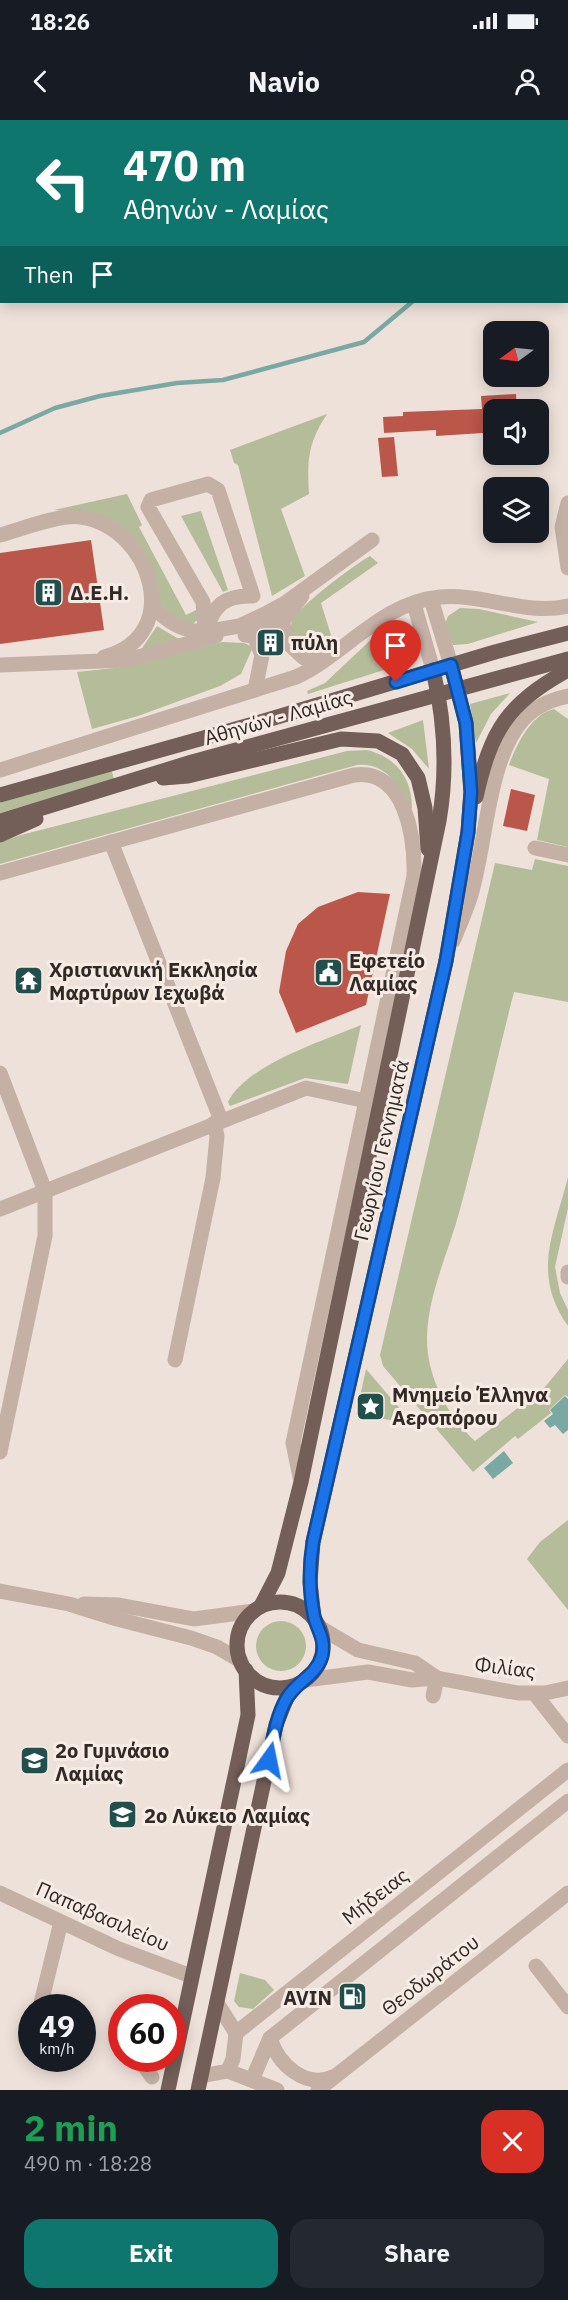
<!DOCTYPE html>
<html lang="en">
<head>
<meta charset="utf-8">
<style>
  :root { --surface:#171b24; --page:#242831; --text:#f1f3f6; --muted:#9ea1a6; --accent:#0f766e }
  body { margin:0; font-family:"IBM Plex Sans",sans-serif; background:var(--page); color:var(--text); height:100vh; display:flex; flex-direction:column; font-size:22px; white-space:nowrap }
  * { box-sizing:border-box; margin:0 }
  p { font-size:20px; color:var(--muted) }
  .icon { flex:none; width:33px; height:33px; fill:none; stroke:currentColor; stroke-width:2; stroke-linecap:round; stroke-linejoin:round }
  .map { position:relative; height:1970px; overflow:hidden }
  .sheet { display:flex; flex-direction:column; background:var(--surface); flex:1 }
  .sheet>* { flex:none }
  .guide { position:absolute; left:0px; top:0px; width:568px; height:183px; box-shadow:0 3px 15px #0003; background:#0f766e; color:#fff; overflow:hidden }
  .needle { width:39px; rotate:255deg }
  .fabs { position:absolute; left:483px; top:201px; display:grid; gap:12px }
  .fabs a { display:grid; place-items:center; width:66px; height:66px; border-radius:12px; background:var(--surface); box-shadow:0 3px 15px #0003; font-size:30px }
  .speed { position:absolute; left:18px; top:1874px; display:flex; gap:12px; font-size:30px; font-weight:700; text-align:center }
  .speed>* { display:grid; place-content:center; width:78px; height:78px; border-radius:50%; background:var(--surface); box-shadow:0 3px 15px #0003; line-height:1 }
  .speed small { font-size:15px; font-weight:400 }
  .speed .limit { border:9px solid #d22; background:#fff; color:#111 }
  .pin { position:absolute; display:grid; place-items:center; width:51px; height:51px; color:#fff; margin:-62px -26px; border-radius:50% 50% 50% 0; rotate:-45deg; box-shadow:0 0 6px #0007 }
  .pin .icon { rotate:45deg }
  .me { position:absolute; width:66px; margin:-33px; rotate:12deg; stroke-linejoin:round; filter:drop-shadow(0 0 4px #0008) }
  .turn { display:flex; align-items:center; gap:21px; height:126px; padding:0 24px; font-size:27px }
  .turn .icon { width:78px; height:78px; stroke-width:2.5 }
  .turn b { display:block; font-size:42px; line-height:51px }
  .then { display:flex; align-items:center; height:57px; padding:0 24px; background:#0003; gap:12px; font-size:22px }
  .round { display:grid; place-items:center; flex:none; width:63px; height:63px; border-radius:18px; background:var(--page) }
  .headline { display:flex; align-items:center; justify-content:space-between; height:102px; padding:0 24px }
  h1 { font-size:36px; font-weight:700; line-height:45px; color:#1e9e55 }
  .primary-button { display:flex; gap:12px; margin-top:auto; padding:12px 24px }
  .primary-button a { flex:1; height:69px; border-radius:18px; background:var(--accent); color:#fff; font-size:24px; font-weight:700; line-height:69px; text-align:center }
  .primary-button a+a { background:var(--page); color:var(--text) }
  .status { display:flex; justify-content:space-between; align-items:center; height:42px; padding:0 30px; background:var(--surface); direction:ltr }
  .status svg { height:16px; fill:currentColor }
  header { display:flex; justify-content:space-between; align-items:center; height:78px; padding:0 24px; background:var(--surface); font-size:27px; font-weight:700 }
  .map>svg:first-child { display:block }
  .green { fill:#b5bc9a }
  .water { fill:#7aa9a4 }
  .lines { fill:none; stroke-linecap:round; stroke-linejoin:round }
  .stream { stroke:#7aa9a4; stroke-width:4.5 }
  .building { fill:#bb564a }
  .minor { stroke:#c5b0a6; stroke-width:15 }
  .major { stroke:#735e58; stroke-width:15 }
  .route-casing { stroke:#114b97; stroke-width:15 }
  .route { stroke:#1a73e8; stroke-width:10 }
  .labels { text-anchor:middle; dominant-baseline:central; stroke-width:6; stroke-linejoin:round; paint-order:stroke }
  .poi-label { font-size:20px; font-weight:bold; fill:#322826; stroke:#f7ece4; text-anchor:start }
  .street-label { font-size:20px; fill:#322826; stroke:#f7ece4 }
</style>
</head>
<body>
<div class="status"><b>18:26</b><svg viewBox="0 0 49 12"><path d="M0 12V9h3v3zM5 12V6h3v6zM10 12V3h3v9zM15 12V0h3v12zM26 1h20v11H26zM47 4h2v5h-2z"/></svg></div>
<header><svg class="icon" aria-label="back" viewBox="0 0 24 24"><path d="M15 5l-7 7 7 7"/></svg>Navio<svg class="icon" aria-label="person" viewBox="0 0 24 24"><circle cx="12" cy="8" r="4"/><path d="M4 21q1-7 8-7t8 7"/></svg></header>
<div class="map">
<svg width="568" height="1970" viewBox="0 0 568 1970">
  <rect width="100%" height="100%" fill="#eee1d9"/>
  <g class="green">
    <path d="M327,294C308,323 307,340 309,374L281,389L305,456L272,476L238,345L234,343L230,330Z"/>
    <path d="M127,374L142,405L139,407L186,495L196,490L200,497L188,509L159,483L147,444L81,392L54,390Z"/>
    <path d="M201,391L228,470L223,472L181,396Z"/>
    <path d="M370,436L378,443L321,483L331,515C319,524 300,534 293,514C291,510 290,506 292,501C299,486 354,445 370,436Z"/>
    <path d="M460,488L479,489L538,502L468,524L453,525L445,504L448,496Z"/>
    <path d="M157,506L177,518L188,521L138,534Z"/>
    <path d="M389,508C407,511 416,527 406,543L308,574L307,571L325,563L379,512Z"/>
    <path d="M222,522L244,523L253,527L241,554L220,566L138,596L92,609L77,552L123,547Z"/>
    <path d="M510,573L491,594L476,623L470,584Z"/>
    <path d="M554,589L568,599V727L537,720L549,659L509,645C517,624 531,594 554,589Z"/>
    <path d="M423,600L429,649L412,629L388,613Z"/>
    <path d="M367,630C396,637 412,658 412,688H409C400,665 385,642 357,645L0,744V722L21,715L347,631Z"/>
    <path d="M111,649L114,659L0,693V683Z"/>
    <path d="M535,739L568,746V882L514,872C495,946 479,1020 459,1093C448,1133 428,1175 427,1217C426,1255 447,1296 475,1321L545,1267L568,1239V1277L565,1275L549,1290L551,1293L518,1319L515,1316L473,1352L383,1246L380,1235L495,743L532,750Z"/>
    <path d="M361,905L348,964L305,958L230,986L228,982C246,945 323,921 361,905Z"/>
    <path d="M568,1057V1088L555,1147L560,1173L568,1190V1206C531,1154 554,1113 568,1057Z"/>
    <path d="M366,1249L412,1303L356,1295Z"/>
    <path d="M568,1400V1490L527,1439L540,1422Z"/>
    <circle cx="281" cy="1526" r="25"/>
    <path d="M240,1853L265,1860L274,1870L253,1889L239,1887L234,1881Z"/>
  </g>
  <g class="water">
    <path d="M565,1276L568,1279V1310L563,1314L555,1305L550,1308L544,1301L553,1294L550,1290Z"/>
    <path d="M504,1331L513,1343L493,1359L484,1348Z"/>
  </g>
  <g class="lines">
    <g class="stream">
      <path d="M567,93H568"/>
      <path d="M0,313L55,288L100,276L177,263L223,260L364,222L412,182"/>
    </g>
  </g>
  <g class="building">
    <path d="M516,274L517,290H494V317H484L483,313L436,316V310L384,313L383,297L403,296V292L482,289L481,276Z"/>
    <path d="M394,317L398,356L382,357L378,318Z"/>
    <path d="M91,420L104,510L0,524V433Z"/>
    <path d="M511,669L535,675L527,711L503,706Z"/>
    <path d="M358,772L390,774L366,885L296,913L279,872L286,831L298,804L318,787Z"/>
  </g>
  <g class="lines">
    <g class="minor">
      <path d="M568,383L562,407L568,448"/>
      <path d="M0,415C22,409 60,394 81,397C151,407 186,516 104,537"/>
      <path d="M302,476L282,502L289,524L304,538L329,536"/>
      <path d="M431,479L451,545"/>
      <path d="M414,484L433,550"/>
      <path d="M153,487C169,503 182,511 205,512L203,482L148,387L151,380L208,364L218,370L253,476C223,475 214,486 205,512L239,506L263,495L282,502L254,516L253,500"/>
      <path d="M263,495L285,483L372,420"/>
      <path d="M245,515L254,516L262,535L255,570"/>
      <path d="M0,545L127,540L216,516"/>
      <path d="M0,650L296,557C346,534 380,483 440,477C483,473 526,496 568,486"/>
      <path d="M111,722L221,1000"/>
      <path d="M535,728L568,735"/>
      <path d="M0,753L354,655C406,648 415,719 414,756L293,1323L301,1362"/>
      <path d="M453,821C459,807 465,793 470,778C486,728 487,643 521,602C533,587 549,580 568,576"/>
      <path d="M0,953L45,1071V1116L0,1332"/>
      <path d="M0,1089L306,968L366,981"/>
      <path d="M568,1152V1157"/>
      <path d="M175,1240L213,1058L217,1016L214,1003"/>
      <path d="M0,1471L69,1484L117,1499L191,1518L217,1527L241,1541"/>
      <path d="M84,1484L119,1485L194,1499L254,1491"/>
      <path d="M319,1507L358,1530L415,1543L437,1558"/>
      <path d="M305,1560L368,1552L412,1560L437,1558L518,1573H545L568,1568"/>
      <path d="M535,1574L568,1616"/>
      <path d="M433,1576L437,1558"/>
      <path d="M0,1773L119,1829L191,1856"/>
      <path d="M536,1846L568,1887"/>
      <path d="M217,1883L236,1913"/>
      <path d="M40,1887L61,1802"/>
      <path d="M236,1913L568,1650"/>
      <path d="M270,1918C278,1944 305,1969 333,1957"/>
      <path d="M29,1929L32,1919"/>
      <path d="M142,1938V1943L152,1957"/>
      <path d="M228,1951L233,1939L236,1913"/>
      <path d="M201,1956L228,1951L277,1970"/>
      <path d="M252,1960L270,1918L568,1681"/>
      <path d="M318,1970L568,1773"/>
    </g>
    <g class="major">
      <path d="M163,658L188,656L341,619L378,621L402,634L418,658L425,688L428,729"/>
      <path d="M0,675L257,603L495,532L568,513"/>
      <path d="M476,677C491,610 507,584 568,550"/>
      <path d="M0,701L192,642L568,539"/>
      <path d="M0,715L36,699"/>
      <circle cx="280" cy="1525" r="43"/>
      <path d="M261,1486L278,1453L301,1362L439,701C448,649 445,601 433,550"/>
      <path d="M314,1498L310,1462L313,1422L446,841L468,712L471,672L466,603L451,545"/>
      <path d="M168,1970L248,1595L246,1550"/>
      <path d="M198,1970L276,1605L287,1577L298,1564"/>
    </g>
  </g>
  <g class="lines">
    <defs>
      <path id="route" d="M269,1640C273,1620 276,1596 287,1578C297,1561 316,1556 322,1536C326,1519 317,1510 314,1496C309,1471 309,1446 313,1422L446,841L468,712L471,672L466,603L451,545L396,562"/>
    </defs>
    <use href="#route" class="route-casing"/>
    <use href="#route" class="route"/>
  </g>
  <defs>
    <symbol id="building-square" viewBox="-11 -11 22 22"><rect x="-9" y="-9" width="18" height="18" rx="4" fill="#204f4c" stroke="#f7ece4"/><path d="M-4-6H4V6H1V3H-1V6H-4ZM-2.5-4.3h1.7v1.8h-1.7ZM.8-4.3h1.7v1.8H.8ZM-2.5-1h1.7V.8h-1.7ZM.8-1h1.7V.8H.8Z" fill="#fff"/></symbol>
    <symbol id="civic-square" viewBox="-11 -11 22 22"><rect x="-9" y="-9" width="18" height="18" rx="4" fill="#204f4c" stroke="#f7ece4"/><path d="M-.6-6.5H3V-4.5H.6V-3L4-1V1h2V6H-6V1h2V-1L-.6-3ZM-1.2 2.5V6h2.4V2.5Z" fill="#fff"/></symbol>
    <symbol id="temple-square" viewBox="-11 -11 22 22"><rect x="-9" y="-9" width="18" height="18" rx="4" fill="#204f4c" stroke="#f7ece4"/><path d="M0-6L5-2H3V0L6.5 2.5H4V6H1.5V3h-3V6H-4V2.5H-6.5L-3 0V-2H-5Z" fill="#fff"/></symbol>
    <symbol id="sight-square" viewBox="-11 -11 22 22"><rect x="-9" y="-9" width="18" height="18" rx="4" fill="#204f4c" stroke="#f7ece4"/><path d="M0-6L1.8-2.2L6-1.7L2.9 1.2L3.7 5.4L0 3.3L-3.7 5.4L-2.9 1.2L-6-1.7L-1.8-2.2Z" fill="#fff"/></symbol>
    <symbol id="school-square" viewBox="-11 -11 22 22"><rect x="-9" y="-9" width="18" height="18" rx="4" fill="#204f4c" stroke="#f7ece4"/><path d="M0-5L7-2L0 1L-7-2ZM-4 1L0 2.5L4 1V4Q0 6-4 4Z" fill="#fff"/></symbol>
    <symbol id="fuel-square" viewBox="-11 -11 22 22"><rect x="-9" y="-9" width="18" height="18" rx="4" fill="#204f4c" stroke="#f7ece4"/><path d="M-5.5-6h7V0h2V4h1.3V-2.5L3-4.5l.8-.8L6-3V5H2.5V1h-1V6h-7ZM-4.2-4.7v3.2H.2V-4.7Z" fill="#fff"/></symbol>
  </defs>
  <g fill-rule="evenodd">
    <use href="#building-square" x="32" y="456" width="33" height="33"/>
    <use href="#building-square" x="254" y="506" width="33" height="33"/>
    <use href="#civic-square" x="312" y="836" width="33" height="33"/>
    <use href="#temple-square" x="12" y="844" width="33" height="33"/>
    <use href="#sight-square" x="354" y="1270" width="33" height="33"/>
    <use href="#school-square" x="18" y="1624" width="33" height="33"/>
    <use href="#school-square" x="106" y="1678" width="33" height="33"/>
    <use href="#fuel-square" x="336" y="1860" width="33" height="33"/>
  </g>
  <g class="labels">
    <g class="poi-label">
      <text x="70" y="472">Δ.Ε.Η.</text>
      <text x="291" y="522">πύλη</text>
      <text x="349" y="840">Εφετείο<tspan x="349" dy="23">Λαμίας</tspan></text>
      <text x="49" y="849">Χριστιανική Εκκλησία<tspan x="49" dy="23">Μαρτύρων Ιεχωβά</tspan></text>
      <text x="392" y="1274">Μνημείο Έλληνα<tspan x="392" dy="23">Αεροπόρου</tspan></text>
      <text x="55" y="1630">2ο Γυμνάσιο<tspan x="55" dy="23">Λαμίας</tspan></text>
      <text x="144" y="1695">2ο Λύκειο Λαμίας</text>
      <text x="332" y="1877" text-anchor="end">AVIN</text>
    </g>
    <g class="street-label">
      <text transform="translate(278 597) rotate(-16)">Αθηνών - Λαμίας</text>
      <text transform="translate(381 1030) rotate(-77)">Γεωργίου Γεννηματά</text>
      <text transform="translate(505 1547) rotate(7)">Φιλίας</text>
      <text transform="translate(375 1776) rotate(-38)">Μήδειας</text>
      <text transform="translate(103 1796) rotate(24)">Παπαβασιλείου</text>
      <text transform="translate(430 1855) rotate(-38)">Θεοδωράτου</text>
    </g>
  </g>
</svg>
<div class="fabs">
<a><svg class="needle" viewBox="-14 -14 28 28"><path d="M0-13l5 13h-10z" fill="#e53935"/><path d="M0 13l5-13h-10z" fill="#9ea1a6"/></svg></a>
<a><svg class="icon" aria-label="sound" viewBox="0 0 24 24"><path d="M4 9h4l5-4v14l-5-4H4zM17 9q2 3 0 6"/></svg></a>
<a><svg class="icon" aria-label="layers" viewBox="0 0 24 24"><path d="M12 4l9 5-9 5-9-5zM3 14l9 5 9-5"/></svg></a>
</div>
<div class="speed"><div>49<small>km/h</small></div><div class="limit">60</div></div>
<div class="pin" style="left:396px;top:562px;background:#d93025"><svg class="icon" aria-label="arrive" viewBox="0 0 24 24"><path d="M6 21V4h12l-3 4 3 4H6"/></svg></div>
<svg class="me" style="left:269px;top:1640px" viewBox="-20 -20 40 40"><path d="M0-17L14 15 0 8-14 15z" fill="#1a73e8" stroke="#fff" stroke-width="4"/></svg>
<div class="guide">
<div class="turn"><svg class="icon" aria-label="left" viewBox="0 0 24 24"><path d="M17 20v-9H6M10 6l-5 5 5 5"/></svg><div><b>470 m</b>Αθηνών - Λαμίας</div></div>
<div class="then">Then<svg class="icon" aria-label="arrive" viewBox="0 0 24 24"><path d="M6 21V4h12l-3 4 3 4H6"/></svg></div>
</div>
</div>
<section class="sheet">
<div class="headline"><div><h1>2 min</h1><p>490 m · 18:28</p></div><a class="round" style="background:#d93025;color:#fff"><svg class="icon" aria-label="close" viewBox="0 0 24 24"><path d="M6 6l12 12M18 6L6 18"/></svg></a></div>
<div class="primary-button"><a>Exit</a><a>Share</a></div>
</section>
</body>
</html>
